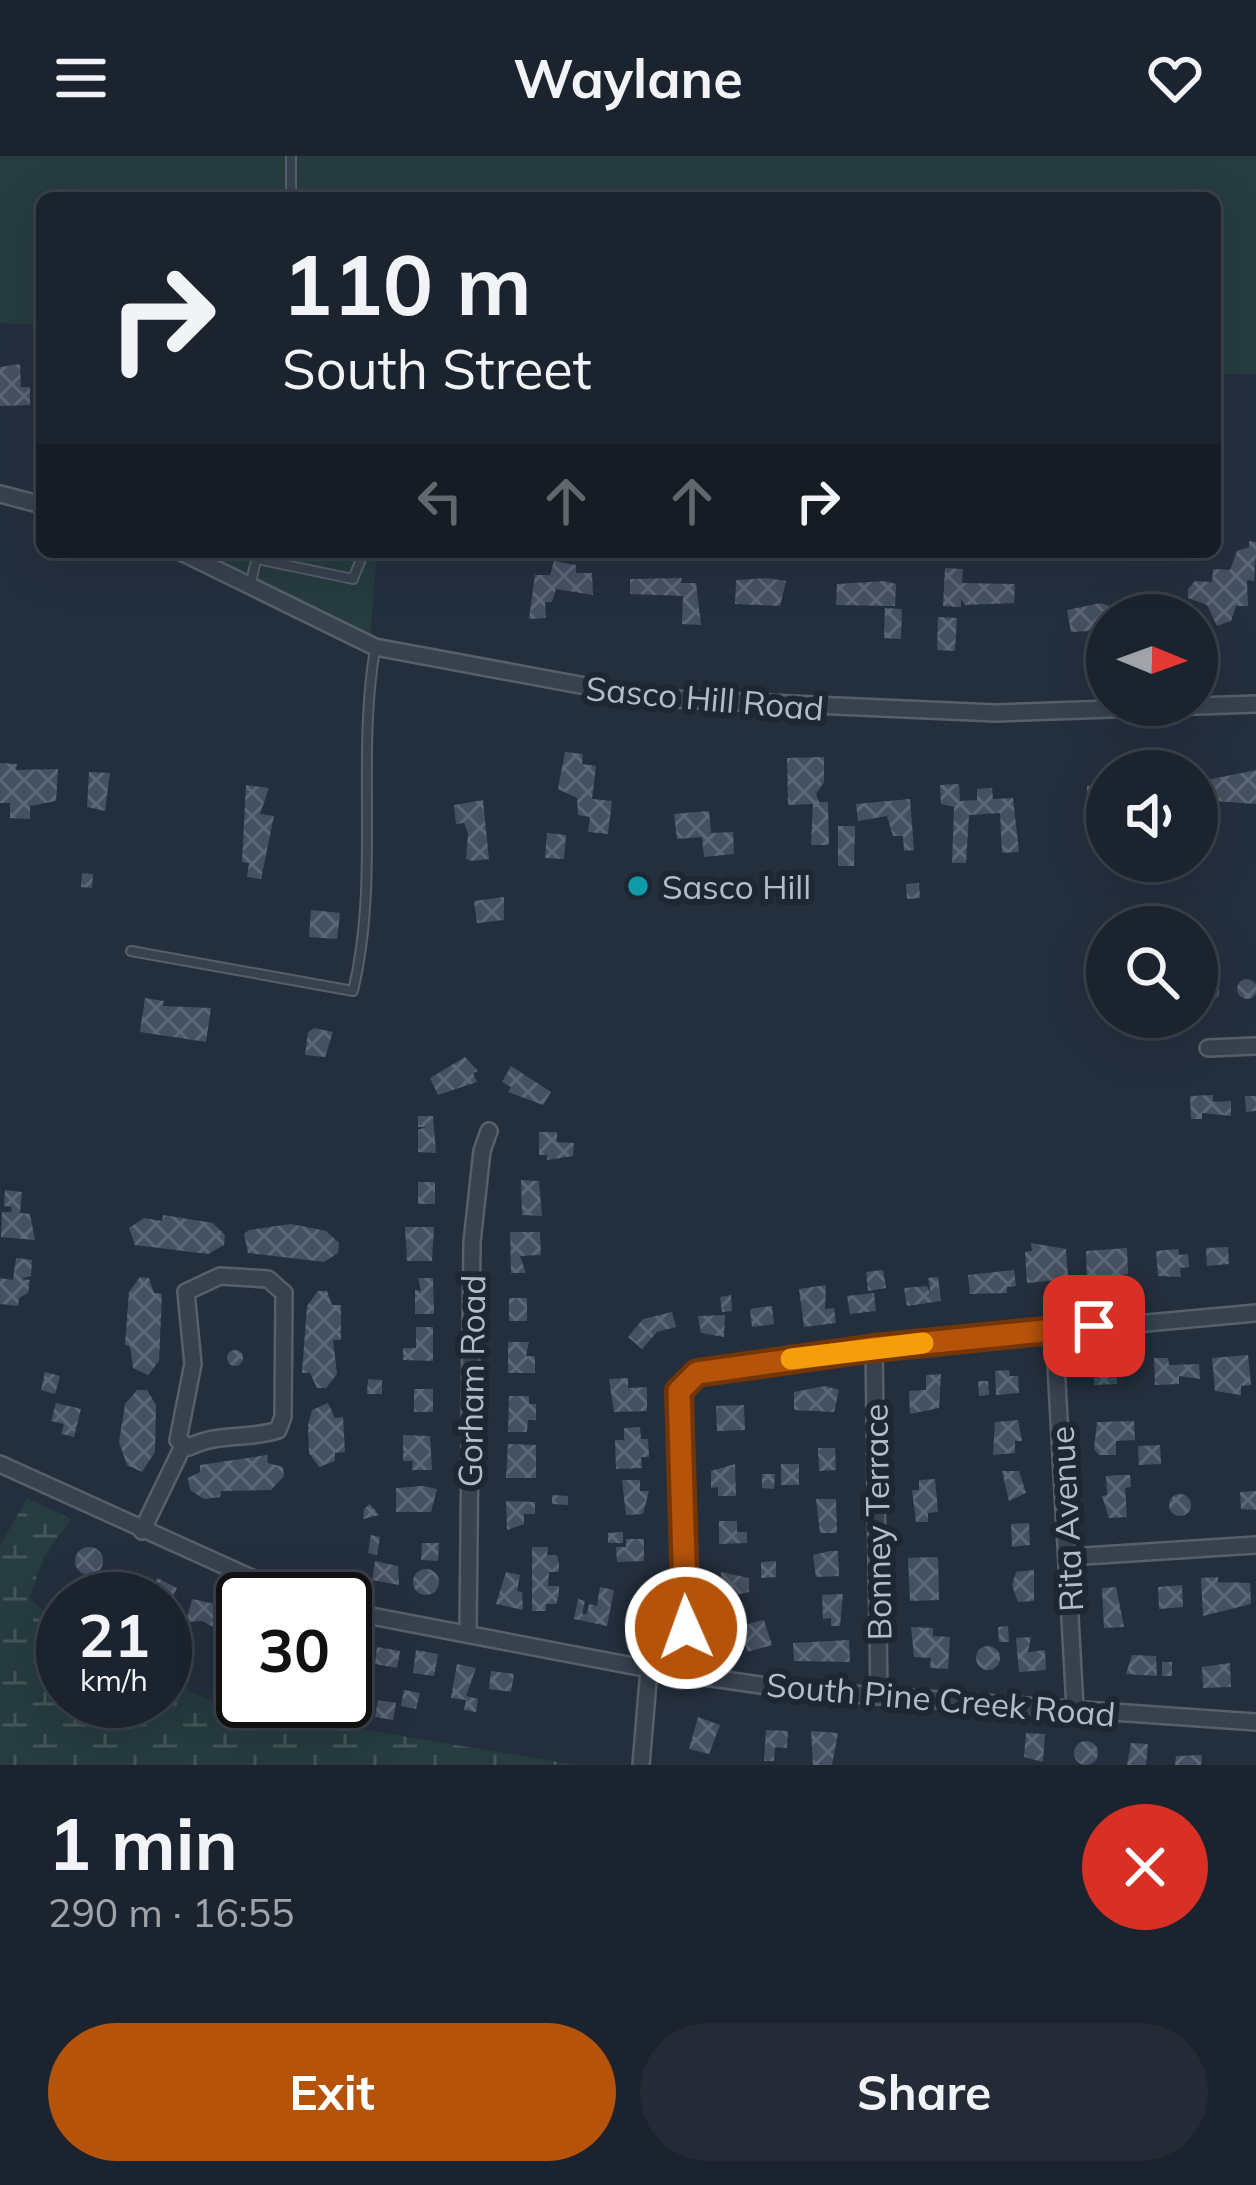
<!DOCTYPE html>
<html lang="en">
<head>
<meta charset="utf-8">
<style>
  :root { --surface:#1b232e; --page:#242b36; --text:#f1f3f6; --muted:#a0a4aa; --line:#39404a; --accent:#b45309 }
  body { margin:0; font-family:Mulish,sans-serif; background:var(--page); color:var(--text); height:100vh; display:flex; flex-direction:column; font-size:45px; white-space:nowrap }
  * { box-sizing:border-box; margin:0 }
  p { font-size:39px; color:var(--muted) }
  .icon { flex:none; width:66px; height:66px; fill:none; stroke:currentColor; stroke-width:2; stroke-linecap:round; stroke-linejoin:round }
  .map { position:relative; height:1609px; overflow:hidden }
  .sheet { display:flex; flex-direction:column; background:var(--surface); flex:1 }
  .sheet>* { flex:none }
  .guide { position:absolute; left:36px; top:36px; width:1185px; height:366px; border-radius:18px; box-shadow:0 12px 48px #0002,0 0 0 3px var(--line); background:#1b232e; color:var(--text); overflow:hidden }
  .needle { width:78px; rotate:91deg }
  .tools { position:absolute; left:1086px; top:438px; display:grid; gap:24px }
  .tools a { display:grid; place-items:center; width:132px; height:132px; border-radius:50%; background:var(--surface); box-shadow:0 12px 48px #0002,0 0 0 3px var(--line); font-size:60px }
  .speed { position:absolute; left:36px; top:1416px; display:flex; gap:24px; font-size:60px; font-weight:700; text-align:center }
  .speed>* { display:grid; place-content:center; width:156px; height:156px; border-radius:50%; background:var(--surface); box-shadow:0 12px 48px #0002,0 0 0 3px var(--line); line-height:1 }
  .speed small { font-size:30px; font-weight:400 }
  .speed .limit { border:6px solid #111; border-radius:18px; background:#fff; color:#111 }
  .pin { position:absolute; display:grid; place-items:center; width:102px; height:102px; color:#fff; margin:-51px; border-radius:24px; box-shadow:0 6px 18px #0006 }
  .me { position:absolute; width:132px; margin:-66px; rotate:358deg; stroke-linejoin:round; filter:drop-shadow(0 0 9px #0008) }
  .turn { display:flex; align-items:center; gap:42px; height:252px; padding:0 48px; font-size:54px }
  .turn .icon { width:156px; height:156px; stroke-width:2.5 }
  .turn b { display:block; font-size:84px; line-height:102px }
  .lanes { display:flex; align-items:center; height:114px; padding:0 48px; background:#0003; justify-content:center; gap:60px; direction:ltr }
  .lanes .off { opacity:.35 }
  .round { display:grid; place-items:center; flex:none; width:126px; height:126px; border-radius:63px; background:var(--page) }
  .head { display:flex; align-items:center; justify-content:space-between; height:204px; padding:0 48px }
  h1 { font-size:72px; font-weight:700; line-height:90px }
  .button { display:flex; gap:24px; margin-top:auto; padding:24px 48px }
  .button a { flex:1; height:138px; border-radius:72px; background:var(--accent); color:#fff; font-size:48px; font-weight:700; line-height:138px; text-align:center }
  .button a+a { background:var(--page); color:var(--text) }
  header { display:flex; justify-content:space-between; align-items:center; height:156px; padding:0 48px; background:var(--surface); font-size:54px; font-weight:700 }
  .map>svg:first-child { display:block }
  .green { fill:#263c3f }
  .wetland { fill:url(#wetland-marsh) }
  .building { fill:url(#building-cross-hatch) }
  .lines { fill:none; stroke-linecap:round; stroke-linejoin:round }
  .service-casing { stroke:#565f6c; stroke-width:12 }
  .minor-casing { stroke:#565f6c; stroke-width:20 }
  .service { stroke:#38414e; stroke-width:8 }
  .minor { stroke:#38414e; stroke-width:15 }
  .route-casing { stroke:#753606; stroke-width:30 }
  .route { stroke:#b45309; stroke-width:21 }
  .slow { stroke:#f59e0b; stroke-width:21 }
  .culture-dot { fill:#0f9aa8; stroke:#1d2633; stroke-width:4.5 }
  .labels { text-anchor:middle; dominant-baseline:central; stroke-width:12; stroke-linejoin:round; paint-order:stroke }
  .street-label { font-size:33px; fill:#b4bcc9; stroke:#1d2633 }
  .poi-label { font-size:33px; fill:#b4bcc9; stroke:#1d2633; text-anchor:start }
</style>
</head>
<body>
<header><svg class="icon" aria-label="menu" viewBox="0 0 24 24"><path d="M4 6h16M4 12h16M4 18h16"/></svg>Waylane<svg class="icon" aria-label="heart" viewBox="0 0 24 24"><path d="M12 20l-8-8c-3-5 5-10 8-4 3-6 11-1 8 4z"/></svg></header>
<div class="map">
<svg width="1256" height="1609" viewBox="0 0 1256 1609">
  <defs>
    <pattern id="wetland-marsh" width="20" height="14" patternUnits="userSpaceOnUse" patternTransform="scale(3)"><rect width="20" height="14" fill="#263c3f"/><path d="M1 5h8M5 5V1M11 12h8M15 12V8" fill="none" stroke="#435659"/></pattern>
    <pattern id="building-cross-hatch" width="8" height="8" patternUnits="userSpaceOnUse" patternTransform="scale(3)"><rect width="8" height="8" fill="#455162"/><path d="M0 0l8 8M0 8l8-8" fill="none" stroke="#5d6877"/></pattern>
  </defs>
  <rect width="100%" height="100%" fill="#242f3e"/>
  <g class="green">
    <path d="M0,0H1256V218H1215V42H42V169L0,167Z"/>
    <path d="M200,396H377L370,484Z"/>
  </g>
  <path class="wetland" d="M27,1342L71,1363L44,1401L29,1442L63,1472V1545H165V1524L256,1565L316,1566L576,1609H0V1390Z"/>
  <g class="building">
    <path d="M20,208L21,231H30V249L0,250V211Z"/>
    <path d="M1249,385L1256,386V397L1254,425L1247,424L1248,450H1236L1231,465L1217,470L1207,449L1188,442V433L1195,425L1212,426L1213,413L1230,414L1237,395L1249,391Z"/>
    <path d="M554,405L576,409V417H592L593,439L556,433L552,446H545L546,462L529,463L535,419H550Z"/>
    <path d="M945,412L963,413L962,427L1015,428L1014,447L965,449L961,443V451L943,450Z"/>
    <path d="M682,422L681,427H696L701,469L682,468L683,440L630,438V423Z"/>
    <path d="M767,422L786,425L780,450L735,448L736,424Z"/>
    <path d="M885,425L896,428L895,450L836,449L837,428Z"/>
    <path d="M1101,447L1117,453V459H1107V474L1071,476L1067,454Z"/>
    <path d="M885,452L902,453L901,483L884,482Z"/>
    <path d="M938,461L957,462L955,495L937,494Z"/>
    <path d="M565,596L583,598L582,608L596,610L592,643L612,645L608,678L588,676L590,661L578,659L577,642L558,633Z"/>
    <path d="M824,601V626L816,638L819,646H828L829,689H811L813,648L788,649L787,602Z"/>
    <path d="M0,607L17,608L16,614L58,613L56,645L30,650V663L10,662V647H0Z"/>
    <path d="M1256,614V648L1216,645L1217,668L1199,669L1197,643H1209L1202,625Z"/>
    <path d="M89,616L110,617L105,655L87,651Z"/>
    <path d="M959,628L960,645L977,644V633L992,632L993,643L1013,642L1019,696L1002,697L1000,657L969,659L966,707H952L954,651L941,648L940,629Z"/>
    <path d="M1107,628V652H1087V630Z"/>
    <path d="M246,629L269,632L260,658L274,660L261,723L247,721L249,707L242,706Z"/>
    <path d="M910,643L914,694L904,695L903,680H893L887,660L858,665L856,648Z"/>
    <path d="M483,644L489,703L472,705L466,703L468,677L464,667L456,668L454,649Z"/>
    <path d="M709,655L711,677L733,676L734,698L704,701L702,681L677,683L674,658Z"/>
    <path d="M838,670H855L854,710H838Z"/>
    <path d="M547,677L566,679L564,703L545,702Z"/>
    <path d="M82,717L93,718L92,732L81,731Z"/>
    <path d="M919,727L920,742L907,743L906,728Z"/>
    <path d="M504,741V764L477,767L474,745Z"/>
    <path d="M311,754L340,757L337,783L309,781Z"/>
    <path d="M1203,812H1219V840L1213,844H1197Z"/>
    <circle cx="1247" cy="833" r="10"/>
    <path d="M145,842L164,845L163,850L211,852L206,886L140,876Z"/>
    <path d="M314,872L333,876L325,901L305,899L308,876Z"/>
    <path d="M465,901L478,915L473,917L477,926L438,939L430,922Z"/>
    <path d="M511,910L551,936L543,949L508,936L511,931L502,926Z"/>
    <path d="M1213,939V946L1231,945V960L1202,957V963H1191L1190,940Z"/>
    <path d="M1245,940H1256V955L1246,956Z"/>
    <path d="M418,960H433L436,997L418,996V974L426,971H418Z"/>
    <path d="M539,976H557V986L574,987L573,1000L547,1004V999H539Z"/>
    <path d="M521,1024L539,1025L542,1060L522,1059Z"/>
    <rect x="418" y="1026" width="17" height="22"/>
    <path d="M5,1034L22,1036L20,1057L30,1058L35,1084L1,1081L2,1056H11L12,1051L4,1050Z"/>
    <path d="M163,1059L213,1067L225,1079L224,1089L208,1098L135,1089L129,1072L144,1062L162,1065Z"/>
    <path d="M291,1068L326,1075L339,1087L338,1097L324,1106L248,1097L244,1078L249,1074Z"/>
    <path d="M405,1071H434L432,1105H407Z"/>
    <path d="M510,1076H540L541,1099L520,1100L526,1117H511Z"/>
    <path d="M1031,1087L1066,1093L1068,1123L1027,1127L1025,1096L1032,1095Z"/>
    <path d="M1228,1091L1229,1108L1207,1110L1206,1092Z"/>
    <path d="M1127,1092L1128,1118L1087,1124L1086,1095Z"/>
    <path d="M1178,1093L1179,1099L1188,1098L1189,1111L1180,1112L1181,1121L1158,1120L1156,1095Z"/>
    <path d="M16,1102L32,1104L31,1120L21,1123L30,1124L28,1137L19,1142L18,1150L0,1148V1122L13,1124Z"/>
    <path d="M883,1114L886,1132L868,1135L866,1116Z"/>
    <path d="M1014,1114L1016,1130L1007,1131V1137L970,1138L968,1119Z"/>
    <path d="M140,1121L149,1122L154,1137L162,1138L159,1205L148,1219L133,1212L130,1190L125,1189L129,1136Z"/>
    <path d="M938,1121L941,1145L907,1150L904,1132L927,1130L931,1139L928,1122Z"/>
    <path d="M418,1122H433L434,1158H415V1134L421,1135Z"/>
    <path d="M826,1129L825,1153L834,1152L836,1167L804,1171L799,1133Z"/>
    <path d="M318,1135H327L332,1149H341V1184H333L337,1218L326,1232H317L310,1217H302L307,1150Z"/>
    <path d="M874,1137L876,1155L850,1158L847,1140Z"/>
    <path d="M731,1139L732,1155L722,1156L720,1141Z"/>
    <rect x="509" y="1142" width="18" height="23"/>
    <path d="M772,1150L774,1168L752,1171L750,1153Z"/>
    <path d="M672,1156L676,1171L657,1176L642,1193L628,1181L643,1163Z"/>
    <path d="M725,1159L724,1181L701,1177L698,1160Z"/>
    <path d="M416,1171H433V1205L403,1204V1192H416Z"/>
    <path d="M508,1186H529L526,1200H535V1217H508Z"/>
    <circle cx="235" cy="1202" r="8"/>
    <path d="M1248,1199L1251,1229L1241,1230V1239L1215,1235L1212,1202Z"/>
    <path d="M1154,1202H1168L1169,1209L1199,1208L1200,1223L1179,1220V1228L1155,1229Z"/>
    <path d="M1101,1205L1127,1209L1128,1220H1117V1228L1094,1229V1211H1101Z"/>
    <path d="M1009,1214L1010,1220H1018L1019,1237L996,1239L995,1215Z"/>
    <path d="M45,1216L60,1220L55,1238L41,1234Z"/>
    <path d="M941,1218L939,1252L910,1258L909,1235L926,1234V1219Z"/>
    <path d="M628,1222V1232L647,1231V1255L614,1256L609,1223Z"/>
    <path d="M368,1223L382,1224V1238H367Z"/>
    <path d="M978,1225H988L989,1239L979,1240Z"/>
    <path d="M825,1230L839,1234L834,1256L794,1254V1236Z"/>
    <rect x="414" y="1233" width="19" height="23"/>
    <path d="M137,1234H147L156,1249L155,1296L142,1316L127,1309L119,1286L125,1248Z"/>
    <path d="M509,1240H529V1248H536V1264H528L527,1276H508Z"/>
    <path d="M56,1247L81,1253L74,1281L61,1278L64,1268L51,1265Z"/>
    <path d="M328,1247L335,1262L343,1261L345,1296L335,1297V1305L319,1311L309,1297L308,1269L312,1254Z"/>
    <path d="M744,1249L745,1274L717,1275L716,1250Z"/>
    <path d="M1018,1264L1022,1285H1015V1297L993,1299L995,1266Z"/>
    <path d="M1134,1265L1135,1284L1116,1285V1299H1099L1094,1293L1097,1266Z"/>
    <path d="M640,1271L641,1283H648L649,1301H641L642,1312L616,1313L615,1284H624V1272Z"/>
    <path d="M403,1279L430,1280L432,1314H412L413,1305H403Z"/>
    <path d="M508,1288L536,1289V1322H506Z"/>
    <path d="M1160,1289L1161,1308L1139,1309L1138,1290Z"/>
    <path d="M818,1292H835L836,1314L819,1315Z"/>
    <path d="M267,1299L268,1307L283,1311L284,1320L271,1334L221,1335L220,1341L204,1343L190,1334L188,1322L200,1316V1309Z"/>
    <path d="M735,1308L736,1340H718V1331L711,1332V1315Z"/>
    <rect x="781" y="1308" width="18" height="21"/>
    <path d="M1002,1315H1019L1026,1337L1009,1345Z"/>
    <path d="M762,1318H775L774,1333L762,1332Z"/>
    <path d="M1117,1319H1130L1131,1331L1125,1332L1127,1361L1109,1362L1102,1340L1107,1339L1106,1320Z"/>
    <path d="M935,1323L938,1356L928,1357V1366H916L912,1334H919V1324Z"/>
    <path d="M622,1324H640V1335H649L643,1358L626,1359Z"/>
    <path d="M423,1330L437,1333L431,1356H396V1332Z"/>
    <path d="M1256,1335V1354L1241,1353L1240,1336Z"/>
    <circle cx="1180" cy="1349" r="11"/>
    <path d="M552,1339L568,1340V1349L552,1348Z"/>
    <path d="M816,1343H836L837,1377H820Z"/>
    <path d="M506,1345L535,1346V1358H524V1368L507,1374Z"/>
    <path d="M370,1348L379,1359L363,1363L364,1353Z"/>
    <path d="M719,1365H737V1376H747V1387L719,1388Z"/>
    <path d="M1029,1367L1030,1389L1012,1391L1011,1368Z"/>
    <path d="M623,1376V1387H608V1377Z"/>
    <path d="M371,1379L380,1381L377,1399L368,1397Z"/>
    <path d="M626,1383H644V1405L617,1406L616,1391H626Z"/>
    <path d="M422,1387H439L438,1405L421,1404Z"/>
    <path d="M532,1391H548L547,1399H557L559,1408V1416H549L548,1430H559V1439L556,1448H546V1455H532Z"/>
    <circle cx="89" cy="1405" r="14"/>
    <path d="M830,1395H838L839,1420L816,1421L813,1399Z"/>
    <path d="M938,1401L939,1444L910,1445L908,1402Z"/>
    <path d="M375,1405L398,1410L399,1429L372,1424Z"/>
    <path d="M776,1405V1421L761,1422V1406Z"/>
    <circle cx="426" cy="1426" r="13"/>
    <path d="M1034,1414V1445L1018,1446L1012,1429L1016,1416Z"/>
    <path d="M506,1416L520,1419L517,1435L522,1436L523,1454L496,1448Z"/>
    <path d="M721,1416L749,1422V1436L714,1444V1427H721Z"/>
    <path d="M1218,1421V1426L1250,1427L1251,1448L1203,1460L1201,1422Z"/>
    <path d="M157,1422L177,1432L170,1448L150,1438Z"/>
    <path d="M1182,1429L1183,1451L1159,1453L1158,1431Z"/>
    <path d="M600,1431L614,1434L607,1470L574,1463L578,1443L585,1445L582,1458H587L589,1448L597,1450Z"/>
    <path d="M1116,1431L1124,1471L1104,1472L1102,1432Z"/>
    <path d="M843,1438L840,1470H831V1462L823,1463L822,1439Z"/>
    <path d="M192,1443L225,1450L221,1468L215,1472L202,1465L186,1466Z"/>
    <path d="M633,1458L655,1461L652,1478L625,1474Z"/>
    <path d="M739,1464V1470L764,1464L772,1489L747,1496L746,1490H718L719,1466Z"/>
    <path d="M1008,1470L1009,1486H999L998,1471Z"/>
    <path d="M911,1471L933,1472V1480L950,1481L948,1513L930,1512L931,1502L914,1501Z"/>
    <path d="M1031,1481L1028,1496L1045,1494L1046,1514L1019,1516L1016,1482Z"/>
    <path d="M849,1484L850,1506L794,1505L793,1487Z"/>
    <circle cx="988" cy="1502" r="12"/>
    <path d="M377,1491L400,1495L397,1512L375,1508Z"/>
    <path d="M345,1494L355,1496L352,1512L345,1510Z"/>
    <path d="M416,1494L438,1498L434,1520L413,1517Z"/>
    <path d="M1132,1499L1156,1500L1157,1520L1126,1518Z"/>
    <rect x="1162" y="1506" width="10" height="14"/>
    <path d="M1230,1507L1231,1531L1203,1532L1202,1511Z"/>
    <path d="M457,1508L476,1512L466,1540L478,1543L476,1556L464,1554L466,1544L451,1542Z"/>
    <path d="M243,1510V1543L232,1539Z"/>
    <path d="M491,1515L514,1518L511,1536L489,1533Z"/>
    <path d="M404,1534L420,1537L416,1553L401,1550Z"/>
    <path d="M378,1544L396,1547L393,1564L375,1561Z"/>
    <path d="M698,1561L720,1569L709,1598L689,1593Z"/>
    <path d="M766,1574L788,1575L787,1592L775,1591L774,1605H764Z"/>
    <path d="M811,1575L838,1577L832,1609H813Z"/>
    <path d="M1026,1577L1045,1578L1043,1606L1024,1601Z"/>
    <circle cx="1086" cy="1597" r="12"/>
    <path d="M1131,1587L1148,1588L1146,1609H1127Z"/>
    <path d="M1202,1599L1201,1609H1175L1176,1600Z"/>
  </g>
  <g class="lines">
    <defs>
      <g id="service">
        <path d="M291,0V42"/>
        <path d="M257,403L353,423L364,396"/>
        <path d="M250,430L258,396"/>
        <path d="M131,795L353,835C380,725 356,605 375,493"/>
      </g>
      <g id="minor">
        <path d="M0,338L42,349"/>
        <path d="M181,396L375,491L650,542L996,557L1256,548"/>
        <path d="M1208,892L1256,890"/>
        <path d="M220,1120L268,1123L284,1137L283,1261L278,1274C248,1284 220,1276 189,1291L178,1284L193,1208L186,1136Z"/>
        <path d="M1054,1173L1075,1552"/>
        <path d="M874,1192L879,1540"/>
        <path d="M0,1308L298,1443"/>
        <path d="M142,1375L184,1288"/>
        <path d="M1069,1401L1256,1389"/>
        <path d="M345,1455L649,1513L795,1534L1256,1566"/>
        <path d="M468,1478L472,1086L482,995L489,975"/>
        <path d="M687,1519L679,1235L697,1217L874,1192L1256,1157"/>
        <path d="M641,1609L649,1513"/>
      </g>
    </defs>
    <use href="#service" class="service-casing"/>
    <use href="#minor" class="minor-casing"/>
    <use href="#service" class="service"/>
    <use href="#minor" class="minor"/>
  </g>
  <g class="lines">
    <defs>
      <path id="route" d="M686,1472L679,1235L697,1217L874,1192L1094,1170"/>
    </defs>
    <use href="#route" class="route-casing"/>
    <use href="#route" class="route"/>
    <path class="slow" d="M791,1203L923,1187"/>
  </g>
  <circle class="culture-dot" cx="638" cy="730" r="12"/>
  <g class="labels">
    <g class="street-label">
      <text transform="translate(705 542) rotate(5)">Sasco Hill Road</text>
      <text transform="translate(471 1225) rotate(-89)">Gorham Road</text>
      <text transform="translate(1066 1363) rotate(-93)">Rita Avenue</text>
      <text transform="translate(877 1366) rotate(-91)">Bonney Terrace</text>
      <text transform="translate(941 1543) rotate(5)">South Pine Creek Road</text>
    </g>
    <g class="poi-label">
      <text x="662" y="730">Sasco Hill</text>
    </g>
  </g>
</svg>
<div class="tools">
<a><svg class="needle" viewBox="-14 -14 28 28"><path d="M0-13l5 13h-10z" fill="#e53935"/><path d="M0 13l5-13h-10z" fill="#a0a4aa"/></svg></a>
<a><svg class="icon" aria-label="sound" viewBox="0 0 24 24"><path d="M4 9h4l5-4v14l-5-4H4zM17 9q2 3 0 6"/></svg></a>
<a><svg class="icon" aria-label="search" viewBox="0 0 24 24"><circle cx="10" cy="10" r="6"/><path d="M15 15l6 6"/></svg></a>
</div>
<div class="speed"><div>21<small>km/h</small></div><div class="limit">30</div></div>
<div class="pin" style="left:1094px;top:1170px;background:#d93025"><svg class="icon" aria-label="arrive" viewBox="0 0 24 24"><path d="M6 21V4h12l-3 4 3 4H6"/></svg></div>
<svg class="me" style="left:686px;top:1472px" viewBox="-20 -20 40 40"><circle r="17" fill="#b45309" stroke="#fff" stroke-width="3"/><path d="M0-11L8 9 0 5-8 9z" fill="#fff"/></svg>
<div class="guide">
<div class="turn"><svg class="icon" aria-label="right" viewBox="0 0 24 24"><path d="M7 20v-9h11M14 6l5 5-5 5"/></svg><div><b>110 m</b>South Street</div></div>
<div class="lanes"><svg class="icon off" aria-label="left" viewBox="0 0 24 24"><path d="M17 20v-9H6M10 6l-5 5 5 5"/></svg><svg class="icon off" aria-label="ahead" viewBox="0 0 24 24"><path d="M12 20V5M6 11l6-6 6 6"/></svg><svg class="icon off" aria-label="ahead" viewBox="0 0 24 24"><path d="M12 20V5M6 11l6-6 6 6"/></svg><svg class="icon" aria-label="right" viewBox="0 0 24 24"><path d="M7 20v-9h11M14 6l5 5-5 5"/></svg></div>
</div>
</div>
<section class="sheet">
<div class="head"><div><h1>1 min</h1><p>290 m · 16:55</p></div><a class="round" style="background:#d93025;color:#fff"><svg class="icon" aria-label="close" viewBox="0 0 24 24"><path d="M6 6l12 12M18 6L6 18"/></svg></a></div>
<div class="button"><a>Exit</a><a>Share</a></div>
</section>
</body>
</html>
